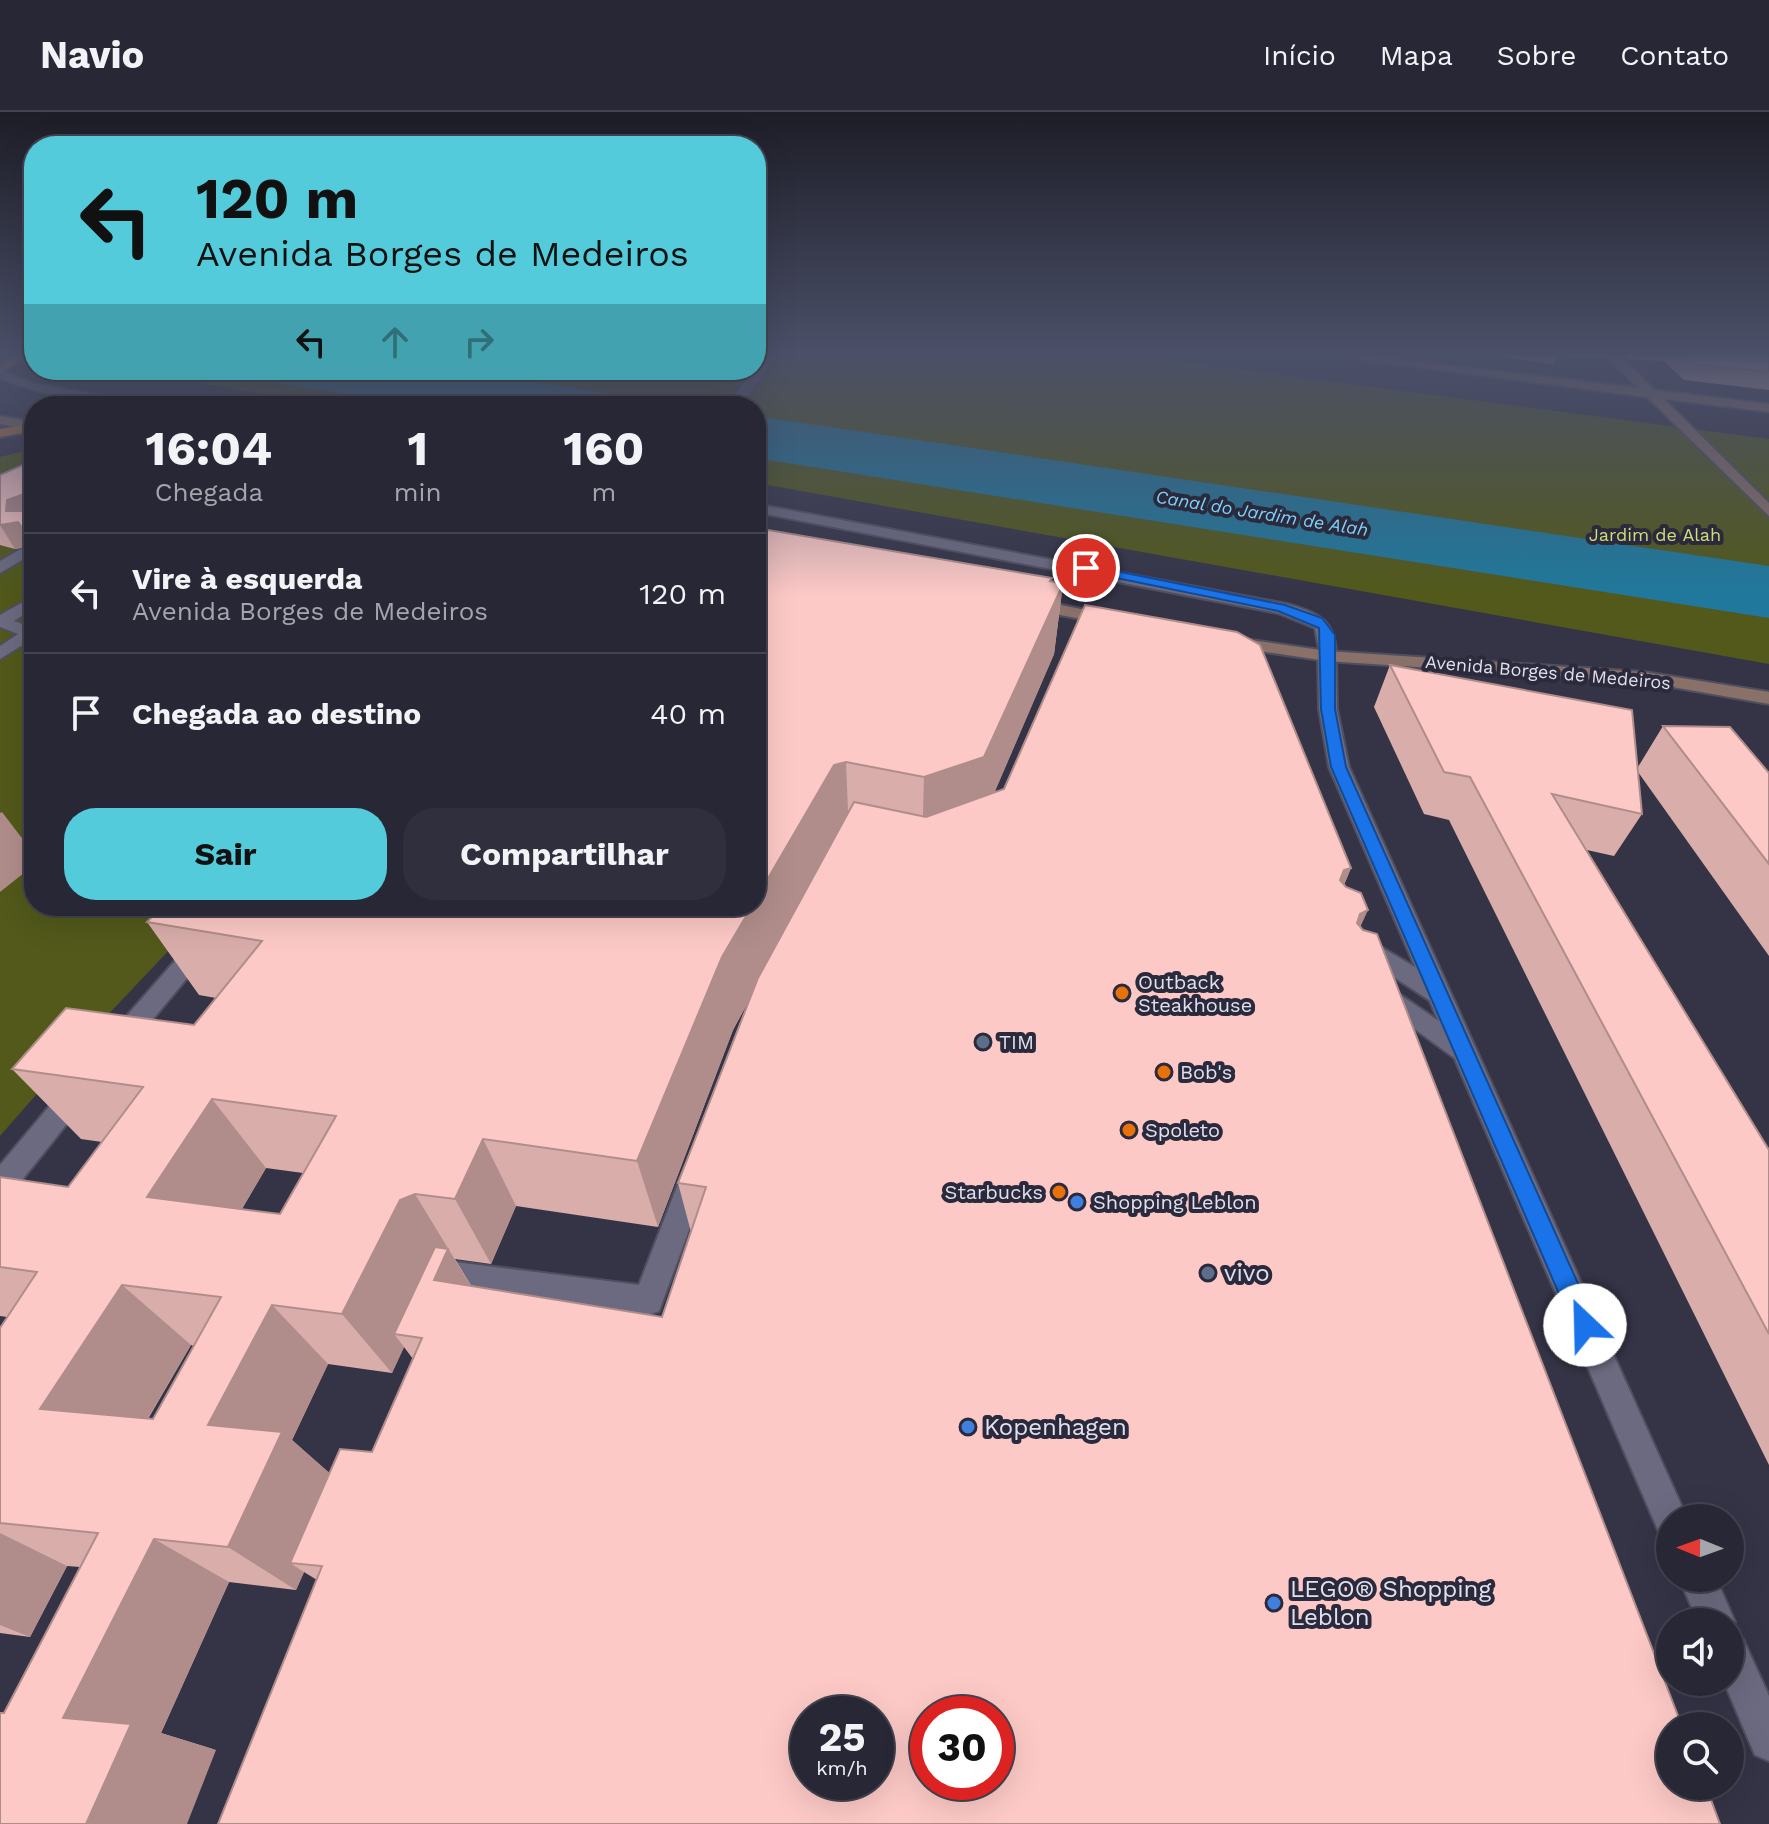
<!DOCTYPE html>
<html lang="pt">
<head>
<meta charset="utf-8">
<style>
  :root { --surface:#282735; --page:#302f3d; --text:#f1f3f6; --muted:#a5a5ad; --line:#444450; --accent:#53cbdb }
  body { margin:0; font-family:"Work Sans",sans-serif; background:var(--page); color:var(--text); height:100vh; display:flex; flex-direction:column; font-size:30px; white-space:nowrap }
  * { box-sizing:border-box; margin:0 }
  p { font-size:26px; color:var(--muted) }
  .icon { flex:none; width:44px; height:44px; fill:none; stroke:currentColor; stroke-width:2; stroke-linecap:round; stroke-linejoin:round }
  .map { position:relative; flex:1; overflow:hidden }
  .drawer { position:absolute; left:24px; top:284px; width:742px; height:520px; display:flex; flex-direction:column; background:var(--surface); border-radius:32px; box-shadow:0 8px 32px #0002,0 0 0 2px var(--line) }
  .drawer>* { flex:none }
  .guide { position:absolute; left:24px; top:24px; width:742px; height:244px; border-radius:32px; box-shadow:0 8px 32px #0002,0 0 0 2px var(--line); background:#53cbdb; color:#111; overflow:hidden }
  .needle { width:52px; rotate:271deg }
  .fabs { position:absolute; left:1656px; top:1392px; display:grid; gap:16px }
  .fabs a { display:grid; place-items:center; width:88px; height:88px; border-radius:50%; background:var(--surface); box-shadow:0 8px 32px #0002,0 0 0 2px var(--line); font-size:40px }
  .speed { position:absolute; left:790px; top:1584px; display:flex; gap:16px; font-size:40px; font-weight:700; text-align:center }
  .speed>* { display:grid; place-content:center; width:104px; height:104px; border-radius:50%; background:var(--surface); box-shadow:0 8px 32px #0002,0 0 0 2px var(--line); line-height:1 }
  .speed small { font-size:20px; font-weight:400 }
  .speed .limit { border:12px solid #d22; background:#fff; color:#111 }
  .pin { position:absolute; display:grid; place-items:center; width:68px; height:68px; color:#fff; margin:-34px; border:4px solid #fff; border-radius:50%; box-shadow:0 2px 8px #0007 }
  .me { position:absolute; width:88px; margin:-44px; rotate:336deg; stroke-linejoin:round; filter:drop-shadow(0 0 6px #0008) }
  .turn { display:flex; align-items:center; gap:28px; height:168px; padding:0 40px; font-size:36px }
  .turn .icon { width:104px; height:104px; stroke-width:2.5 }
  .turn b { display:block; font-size:56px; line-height:68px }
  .lanes { display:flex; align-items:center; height:76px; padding:0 40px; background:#0003; justify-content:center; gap:40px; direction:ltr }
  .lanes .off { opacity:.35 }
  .eta { display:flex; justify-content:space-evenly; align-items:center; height:136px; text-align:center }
  .eta b { font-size:48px; font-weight:700; line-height:56px }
  .cta { display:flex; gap:16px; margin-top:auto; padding:16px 40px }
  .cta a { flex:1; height:92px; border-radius:32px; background:var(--accent); color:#111; font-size:32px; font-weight:700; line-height:92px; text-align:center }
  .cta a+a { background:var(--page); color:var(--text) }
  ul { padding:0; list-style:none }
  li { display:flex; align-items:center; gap:24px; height:120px; padding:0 40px; border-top:2px solid var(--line) }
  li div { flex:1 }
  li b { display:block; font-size:30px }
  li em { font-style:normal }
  header { display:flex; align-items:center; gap:48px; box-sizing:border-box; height:112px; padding:0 40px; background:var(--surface); border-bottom:2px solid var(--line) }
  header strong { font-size:38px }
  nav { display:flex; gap:44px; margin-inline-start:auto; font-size:28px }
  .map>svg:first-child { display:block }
  .green { fill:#52591a }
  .water { fill:#20799c }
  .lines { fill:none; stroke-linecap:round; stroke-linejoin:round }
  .service-casing { stroke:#504f5f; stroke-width:4 }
  .minor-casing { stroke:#504f5f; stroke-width:4 }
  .tertiary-casing { stroke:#504f5f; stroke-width:4 }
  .secondary-casing { stroke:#504f5f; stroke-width:4 }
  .trunk-casing { stroke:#504f5f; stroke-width:4 }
  .service { fill:#6b6a80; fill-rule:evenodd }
  .minor { fill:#6b6a80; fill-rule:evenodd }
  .tertiary { fill:#6b6a80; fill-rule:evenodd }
  .secondary { fill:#897068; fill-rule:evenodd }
  .trunk { fill:#ba7b40; fill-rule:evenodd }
  .wall { fill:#d9adaa; fill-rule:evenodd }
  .shaded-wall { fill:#b08d8b }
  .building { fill:#fcc9c6; stroke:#b08d8b; stroke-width:2; fill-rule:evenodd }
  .route { fill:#1a73e8; stroke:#114b97; stroke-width:2 }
  .food-dot { fill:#e8710a; stroke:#2b2a3d; stroke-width:3 }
  .service-dot { fill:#5c6f8a; stroke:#2b2a3d; stroke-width:3 }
  .shop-dot { fill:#3f7fe0; stroke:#2b2a3d; stroke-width:3 }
  .labels { text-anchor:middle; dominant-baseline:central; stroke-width:8; stroke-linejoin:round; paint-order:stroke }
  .far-water-label { font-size:18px; font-style:italic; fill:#7cd2fb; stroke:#2b2a3d }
  .far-park-label { font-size:18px; fill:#cfdc77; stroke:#2b2a3d }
  .far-street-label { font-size:18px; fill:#e1e0ed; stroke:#2b2a3d }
  .poi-label { font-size:20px; fill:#e1e0ed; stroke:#2b2a3d; text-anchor:start }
  .near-poi-label { font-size:24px; fill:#e1e0ed; stroke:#2b2a3d; text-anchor:start }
</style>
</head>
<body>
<header>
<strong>Navio</strong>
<nav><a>Início</a><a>Mapa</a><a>Sobre</a><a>Contato</a></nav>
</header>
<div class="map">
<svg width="1769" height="1712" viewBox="0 0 1769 1712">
  <rect width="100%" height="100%" fill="#353447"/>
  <g class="green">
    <path d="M756,243H1130L1769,327V552L756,371V294H329L128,258H756Z"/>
    <path d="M24,339L34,341V794H211L83,929L0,1024V345Z"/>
  </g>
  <g class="water">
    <path d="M195,258H452L692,294H423Z"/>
    <path d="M756,304L1769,454V506L756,346Z"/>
  </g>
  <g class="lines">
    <defs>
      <g id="service">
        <path d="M21,437H33L34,441L0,461V449Z"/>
        <path d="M34,484V496L14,509L34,516V526L0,547V534L18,522L0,515V503Z"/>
        <path d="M1359,822L1447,874L1450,881L1447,888H1429L1351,837L1347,831L1351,825Z"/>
        <path d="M1380,869L1471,931L1475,938L1471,945L1462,948L1453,945L1371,885L1368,878L1371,871Z"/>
        <path d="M695,1052L705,1055L709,1064L659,1199L648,1203L463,1179L458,1191L447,1195L436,1191L432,1181L444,1154L455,1150L639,1173L681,1064L685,1055Z"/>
      </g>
      <g id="minor">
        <path d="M766,243H778L739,294H726Z"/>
        <path d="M1327,539L1336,544L1337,597L1349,655L1687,1406H1670V1423L1658,1418L1329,655L1319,597L1318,544Z"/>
        <path d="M223,794H247L128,937L119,940L110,937L106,930L110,923Z"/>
        <path d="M77,969L86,972L90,980L86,988L10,1083L0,1086V1053L68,972Z"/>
        <path d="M1679,1466H1716L1735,1510L1731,1522L1743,1527L1769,1584V1649L1755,1643L1724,1570H1730V1510H1698Z"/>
      </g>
      <g id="tertiary">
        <path d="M0,258L32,271L158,294C107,294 48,286 0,266Z"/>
        <path d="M756,392L1287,492C1318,501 1336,508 1336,544L1327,549L1321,548L1315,516L1278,501L756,400Z"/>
      </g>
      <g id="secondary">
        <path d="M1326,243H1363L1638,276L1606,243H1619L1655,278L1769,292V300L1664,287L1769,391V404L1647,285Z"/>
        <path d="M0,304L34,310V318L0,312Z"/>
        <path d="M1030,487L1112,503L1121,508L1112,513L1024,496L1022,492Z"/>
        <path d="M1231,525L1327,539L1644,560L1769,580V592L1644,570L1327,549L1225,534L1222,530Z"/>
      </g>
      <g id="trunk">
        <path d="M14,243H29L0,261V252Z"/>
        <path d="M34,311V319L0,325V317Z"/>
      </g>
    </defs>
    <use href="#service" class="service-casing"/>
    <use href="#minor" class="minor-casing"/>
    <use href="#tertiary" class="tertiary-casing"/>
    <use href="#secondary" class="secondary-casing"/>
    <use href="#trunk" class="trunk-casing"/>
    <use href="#service" class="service"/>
    <use href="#minor" class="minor"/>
    <use href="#tertiary" class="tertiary"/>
    <use href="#secondary" class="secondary"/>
    <use href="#trunk" class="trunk"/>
  </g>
  <g class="wall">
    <path d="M1489,243H1606L1605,246L1557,244L1554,252Z"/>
    <path d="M1623,243H1769V278L1684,268L1664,249L1628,247Z"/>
    <path d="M34,348V436L33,434L15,437L0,433V363Z"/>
    <path d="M756,416L1063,472L1054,542L994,681L1351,756L1344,773L317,1468L304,1460L296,1478L229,1470L161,1621L216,1638L4,1601L80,1455L67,1454L30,1525L0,1521V1216L7,1205L0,1204V1065L68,1075L102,1030L81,1027L12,957L194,913L216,886L199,883L147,810ZM748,890L678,1071L691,1120L662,1205L472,1175L455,1147L491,1152L516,1094L658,1115L733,918ZM266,1056L303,1061L280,1102L242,1097ZM191,1233L194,1234L153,1307H148ZM404,1235L413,1247L372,1340L329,1361L292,1328L328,1252L392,1261Z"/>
    <path d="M1390,553L1638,655L1663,614L1769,661V844L1638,660L1642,702L1614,744L1587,738L1769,1038V1353L1449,708L1424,702L1374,595Z"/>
  </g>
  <g class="shaded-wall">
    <path d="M22,383L21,415L33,434L15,437L0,413L6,399L7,388Z"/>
    <path d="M34,413V435L24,418Z"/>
    <path d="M1052,466L1047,506L1063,472L1054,542L978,719L922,739L924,665Z"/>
    <path d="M846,650L849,723L837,727L733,918L658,1115L637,1049L722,845L752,794H756V787L834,653Z"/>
    <path d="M2,700L34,742V753L0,780V701Z"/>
    <path d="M1351,756L1328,811L1320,813L1344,758Z"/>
    <path d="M1368,798L1343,853L1360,802Z"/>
    <path d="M212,987L266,1056L210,1150L147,1085Z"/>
    <path d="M483,1027L516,1094L491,1152L455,1087Z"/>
    <path d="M415,1082L477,1184L394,1222L404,1235L392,1261L342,1202L400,1088Z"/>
    <path d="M122,1173L191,1233L122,1350L40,1297Z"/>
    <path d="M272,1193L328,1252L292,1328L341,1371L290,1451L304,1460L296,1478L228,1435L208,1313Z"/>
    <path d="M0,1421L67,1454L30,1525L0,1513Z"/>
    <path d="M154,1427L229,1470L161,1621L216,1638L187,1712H86L63,1606Z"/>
  </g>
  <g class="building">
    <path d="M1684,243H1769V260L1693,252Z"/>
    <path d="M34,348V413L24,418L18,410L0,413V363ZM22,383V399H6L7,388Z"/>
    <path d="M756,416L1052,466L1050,469L1063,472L984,645L924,665L846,650L834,653L756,787Z"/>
    <path d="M1085,493L1237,520L1260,533L1351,756L1344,758L1340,768L1346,775L1361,781L1368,798L1360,802L1357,811L1363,818L1377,822L1682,1614H1670V1674H1706L1720,1712H218L322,1454L290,1451L340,1337L372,1340L422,1226L394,1222L435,1135L448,1137L434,1168L662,1205L706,1075L678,1071L758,866L854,690L926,705L1004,677ZM808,1602H876V1670H808ZM928,1602H996V1670H928Z"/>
    <path d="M1390,553L1632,598L1642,702L1552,682L1769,1038V1222L1470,665L1444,660Z"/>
    <path d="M1663,614L1730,615L1769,661V752Z"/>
    <path d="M162,794H752L722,845L637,1049L483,1027L455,1087L415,1082L400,1088L342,1202L272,1193L208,1313L282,1320L228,1435L154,1427L63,1606L131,1612L86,1712H0V1601H4L98,1421L0,1411V1216L37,1160L0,1155V1065L68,1075L143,975L12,957L66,896L194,913L262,829L147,810ZM212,987L336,1004L280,1102L147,1085ZM122,1173L221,1185L153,1307L40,1297Z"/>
  </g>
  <linearGradient id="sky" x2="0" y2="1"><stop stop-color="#1d1d27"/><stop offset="0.5" stop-color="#4b5069"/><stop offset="1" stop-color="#4b5069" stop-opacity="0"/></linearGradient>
  <rect width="1769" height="483" fill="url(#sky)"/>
  <path class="route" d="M1086,453L1285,493L1322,506L1335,523V597L1346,655L1593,1205L1596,1213L1593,1221L1585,1225L1576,1221L1331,655L1321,597L1319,516L1278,499L1082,459V454Z"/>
  <g class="food-dot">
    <circle cx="1122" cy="881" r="8"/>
    <circle cx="1164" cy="960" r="8"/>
    <circle cx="1129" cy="1018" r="8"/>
    <circle cx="1059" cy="1080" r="8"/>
  </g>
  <g class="service-dot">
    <circle cx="983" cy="930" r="8"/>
    <circle cx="1208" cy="1161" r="8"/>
  </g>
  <g class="shop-dot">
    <circle cx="1077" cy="1090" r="8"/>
    <circle cx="968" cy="1315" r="8"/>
    <circle cx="1274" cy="1491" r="8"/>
  </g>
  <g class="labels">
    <g class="far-water-label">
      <text transform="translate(1262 401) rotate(9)">Canal do Jardim de Alah</text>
    </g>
    <g class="far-park-label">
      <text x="1655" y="422">Jardim de Alah</text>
    </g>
    <g class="far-street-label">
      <text transform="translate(1548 560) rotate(5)">Avenida Borges de Medeiros</text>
    </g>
    <g class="poi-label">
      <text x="1138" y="870">Outback<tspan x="1138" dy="23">Steakhouse</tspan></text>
      <text x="999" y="930">TIM</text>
      <text x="1180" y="960">Bob's</text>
      <text x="1145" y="1018">Spoleto</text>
      <text x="1043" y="1080" text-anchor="end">Starbucks</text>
      <text x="1093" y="1090">Shopping Leblon</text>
    </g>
    <g class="near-poi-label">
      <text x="1224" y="1161">vivo</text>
      <text x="984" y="1315">Kopenhagen</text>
      <text x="1290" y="1477">LEGO® Shopping<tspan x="1290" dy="28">Leblon</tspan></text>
    </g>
  </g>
</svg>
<div class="fabs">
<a><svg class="needle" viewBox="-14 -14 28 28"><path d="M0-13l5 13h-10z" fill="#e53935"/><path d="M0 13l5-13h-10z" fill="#a5a5ad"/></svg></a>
<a><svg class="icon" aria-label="sound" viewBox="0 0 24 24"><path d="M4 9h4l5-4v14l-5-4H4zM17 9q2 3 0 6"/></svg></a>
<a><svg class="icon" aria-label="search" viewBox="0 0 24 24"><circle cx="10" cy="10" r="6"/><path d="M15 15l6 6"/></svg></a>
</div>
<div class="speed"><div>25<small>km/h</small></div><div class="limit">30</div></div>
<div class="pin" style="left:1086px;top:456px;background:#d93025"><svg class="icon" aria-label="arrive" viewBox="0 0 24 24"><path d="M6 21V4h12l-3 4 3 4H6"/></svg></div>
<svg class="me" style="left:1585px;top:1213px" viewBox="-20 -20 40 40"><circle r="19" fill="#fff"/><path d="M0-13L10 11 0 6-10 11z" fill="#1a73e8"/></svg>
<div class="guide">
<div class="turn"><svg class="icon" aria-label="left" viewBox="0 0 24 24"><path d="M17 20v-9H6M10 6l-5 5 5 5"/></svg><div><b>120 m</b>Avenida Borges de Medeiros</div></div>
<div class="lanes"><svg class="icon" aria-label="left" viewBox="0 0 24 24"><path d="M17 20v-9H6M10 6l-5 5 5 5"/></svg><svg class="icon off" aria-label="ahead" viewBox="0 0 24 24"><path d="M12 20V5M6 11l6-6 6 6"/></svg><svg class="icon off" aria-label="right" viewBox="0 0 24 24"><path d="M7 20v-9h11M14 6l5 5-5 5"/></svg></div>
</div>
<section class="drawer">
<div class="eta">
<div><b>16:04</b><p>Chegada</p></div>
<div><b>1</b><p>min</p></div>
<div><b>160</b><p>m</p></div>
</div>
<ul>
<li><svg class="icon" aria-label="left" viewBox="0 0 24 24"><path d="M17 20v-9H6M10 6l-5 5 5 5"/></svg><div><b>Vire à esquerda</b><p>Avenida Borges de Medeiros</p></div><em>120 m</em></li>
<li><svg class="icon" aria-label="arrive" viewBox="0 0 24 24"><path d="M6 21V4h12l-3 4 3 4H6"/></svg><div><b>Chegada ao destino</b></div><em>40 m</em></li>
</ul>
<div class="cta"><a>Sair</a><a>Compartilhar</a></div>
</section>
</div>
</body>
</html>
